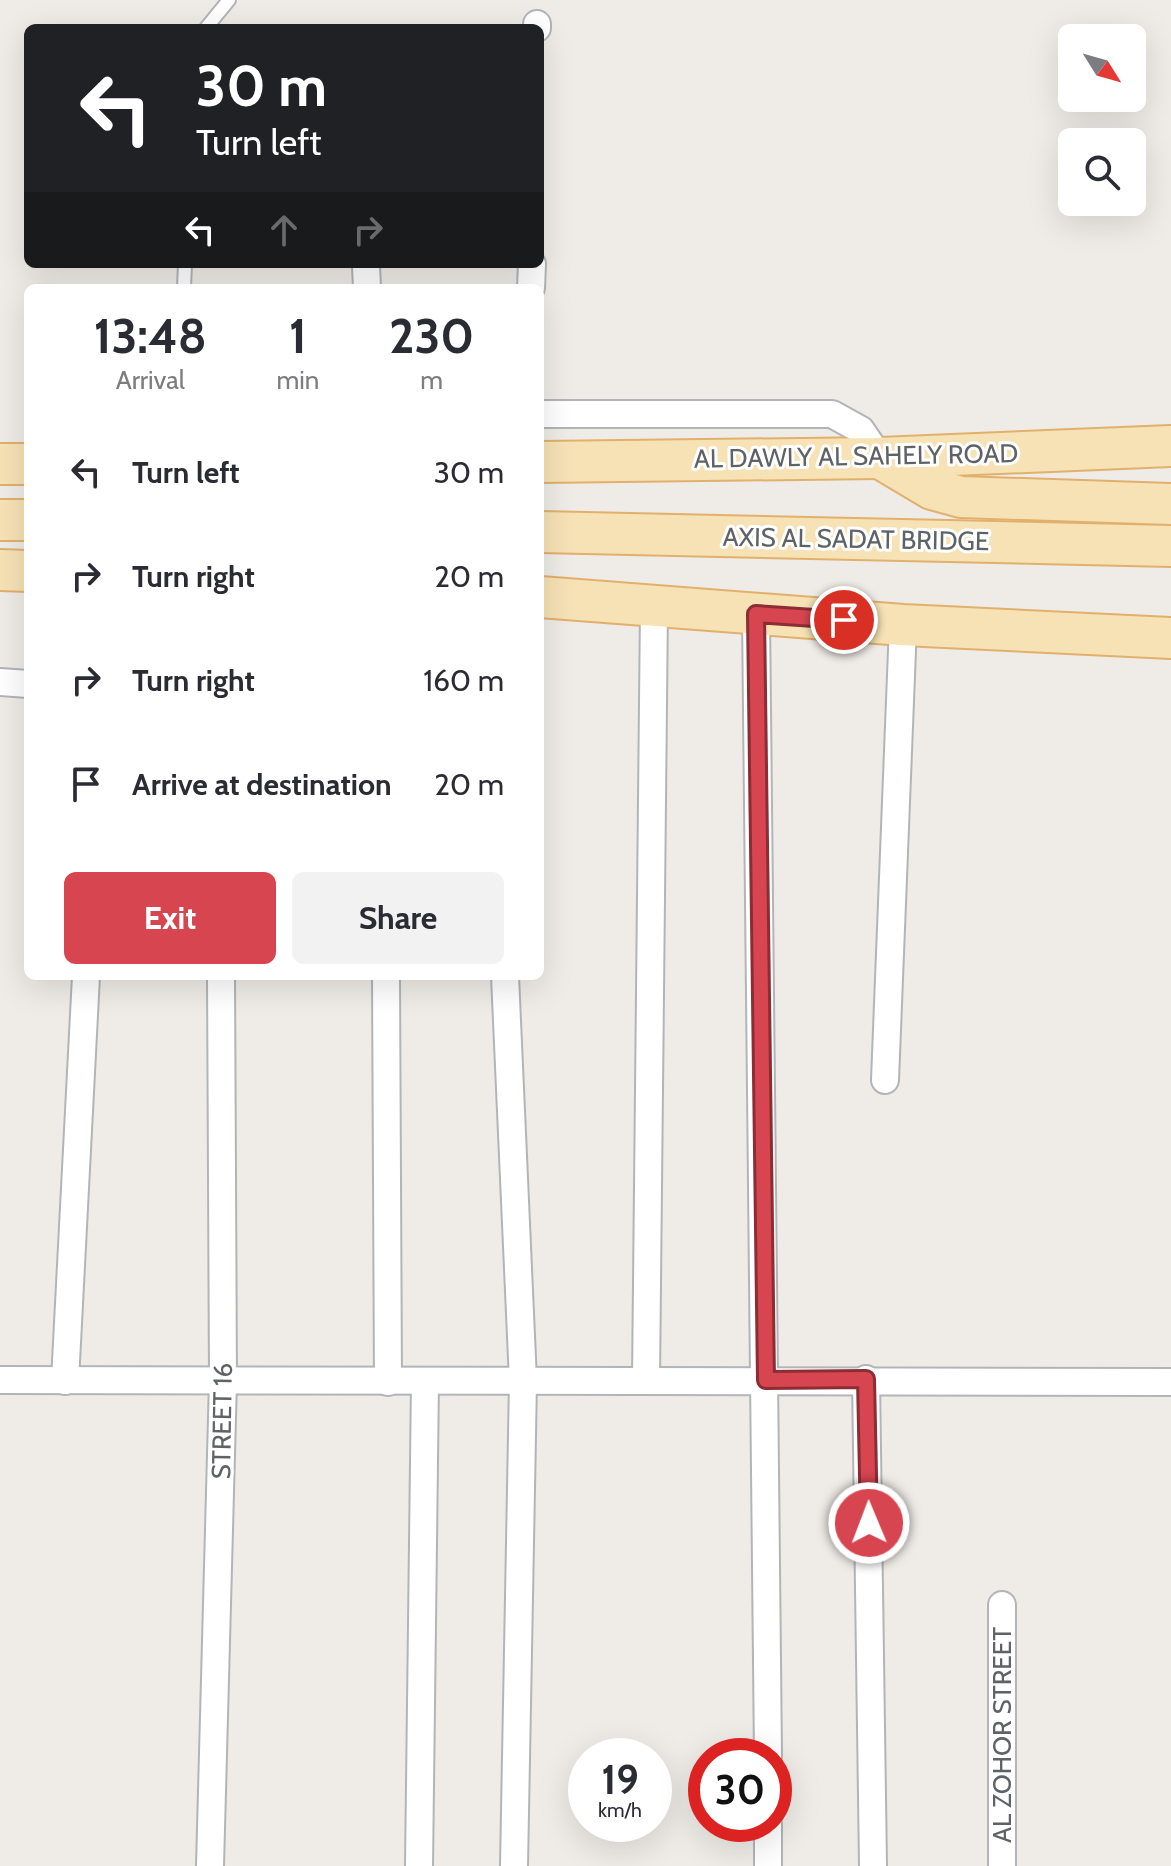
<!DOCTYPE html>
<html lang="en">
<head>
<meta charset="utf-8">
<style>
  :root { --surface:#fff; --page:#f2f2f3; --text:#2b2b33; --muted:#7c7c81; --accent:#d74550 }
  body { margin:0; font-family:Cabin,sans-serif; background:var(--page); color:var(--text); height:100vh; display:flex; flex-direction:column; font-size:30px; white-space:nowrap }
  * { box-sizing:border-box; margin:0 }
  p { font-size:26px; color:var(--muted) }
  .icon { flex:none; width:44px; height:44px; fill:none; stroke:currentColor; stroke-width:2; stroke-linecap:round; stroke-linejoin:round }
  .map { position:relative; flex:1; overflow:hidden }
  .panel { position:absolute; left:24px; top:284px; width:520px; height:696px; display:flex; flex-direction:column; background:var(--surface); border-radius:12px; box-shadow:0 8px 32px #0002 }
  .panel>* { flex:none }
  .hud { position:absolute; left:24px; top:24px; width:520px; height:244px; border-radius:12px; box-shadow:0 8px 32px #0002; background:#202124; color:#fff; overflow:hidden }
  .needle { width:52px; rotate:127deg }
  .buttons { position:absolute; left:1058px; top:24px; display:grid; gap:16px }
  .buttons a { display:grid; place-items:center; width:88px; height:88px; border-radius:12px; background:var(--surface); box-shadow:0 8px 32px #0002; font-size:40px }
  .speed { position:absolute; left:568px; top:1738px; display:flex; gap:16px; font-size:40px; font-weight:700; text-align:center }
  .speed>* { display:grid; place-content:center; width:104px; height:104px; border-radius:50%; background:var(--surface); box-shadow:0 8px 32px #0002; line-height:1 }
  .speed small { font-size:20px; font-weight:400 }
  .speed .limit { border:12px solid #d22; background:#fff; color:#111 }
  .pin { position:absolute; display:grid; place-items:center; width:68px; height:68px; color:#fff; margin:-34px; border:4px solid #fff; border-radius:50%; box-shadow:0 2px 8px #0007 }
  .me { position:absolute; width:88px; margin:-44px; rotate:359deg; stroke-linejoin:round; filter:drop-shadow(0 0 6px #0008) }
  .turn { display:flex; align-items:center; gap:28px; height:168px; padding:0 40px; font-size:36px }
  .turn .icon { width:104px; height:104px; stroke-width:2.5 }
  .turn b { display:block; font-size:56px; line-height:68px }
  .lanes { display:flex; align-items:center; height:76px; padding:0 40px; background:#0003; justify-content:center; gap:40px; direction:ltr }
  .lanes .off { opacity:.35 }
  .eta { display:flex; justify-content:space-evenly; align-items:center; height:136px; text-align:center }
  .eta b { font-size:48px; font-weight:700; line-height:56px }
  .cta { display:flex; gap:16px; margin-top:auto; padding:16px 40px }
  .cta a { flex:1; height:92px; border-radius:12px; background:var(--accent); color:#fff; font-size:32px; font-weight:700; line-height:92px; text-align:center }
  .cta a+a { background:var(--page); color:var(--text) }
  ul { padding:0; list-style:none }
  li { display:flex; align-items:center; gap:24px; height:104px; padding:0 40px }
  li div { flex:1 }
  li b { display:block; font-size:30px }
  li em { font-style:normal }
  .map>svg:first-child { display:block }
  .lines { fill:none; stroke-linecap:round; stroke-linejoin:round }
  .lane-casing { stroke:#b2b5b8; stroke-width:16 }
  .street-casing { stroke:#b2b5b8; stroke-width:30 }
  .primary-casing { stroke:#e2b06d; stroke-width:44 }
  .lane { stroke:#fff; stroke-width:12 }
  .street { stroke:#fff; stroke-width:26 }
  .primary { stroke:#f6e2b5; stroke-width:40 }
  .route-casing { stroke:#8c2d34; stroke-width:20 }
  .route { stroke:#d74550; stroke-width:14 }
  .labels { text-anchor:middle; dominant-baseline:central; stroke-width:6; stroke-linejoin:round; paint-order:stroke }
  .street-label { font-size:26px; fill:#5f6366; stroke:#fff }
</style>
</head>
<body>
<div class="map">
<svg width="1171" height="1866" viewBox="0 0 1171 1866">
  <rect width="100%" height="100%" fill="#efece7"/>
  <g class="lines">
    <defs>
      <g id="lane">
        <path d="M206,28L229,0"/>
        <path d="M184,288L185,264"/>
      </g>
      <g id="street">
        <path d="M537,28V24"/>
        <path d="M366,266L367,288"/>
        <path d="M531,288L532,264"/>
        <path d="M540,414H832L861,430L880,458"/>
        <path d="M756,614L768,1756"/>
        <path d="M0,682L28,684"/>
        <path d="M386,976L388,1382"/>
        <path d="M505,976L523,1381L514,1866"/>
        <path d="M885,1080L903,625"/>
        <path d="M866,1379L873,1866"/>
        <path d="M0,1380L1171,1382"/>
        <path d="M646,1380L654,607"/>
        <path d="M65,1381L86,976"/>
        <path d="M1002,1605V1866"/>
        <path d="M768,1824V1866"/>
        <path d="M210,1866L223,1380L221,976"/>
        <path d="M419,1866L425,1381"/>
      </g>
      <g id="primary">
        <path d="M880,458L932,489L961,497L1171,504"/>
        <path d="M540,462L880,458L1171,446"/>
        <path d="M0,464H28"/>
        <path d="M0,520H28"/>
        <path d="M540,532L1171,546"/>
        <path d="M0,570L28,571"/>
        <path d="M540,597L903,625L1171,638"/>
      </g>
    </defs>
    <use href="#lane" class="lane-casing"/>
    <use href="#street" class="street-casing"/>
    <use href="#primary" class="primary-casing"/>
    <use href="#lane" class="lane"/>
    <use href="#street" class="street"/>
    <use href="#primary" class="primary"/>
  </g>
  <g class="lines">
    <defs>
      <path id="route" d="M844,620L756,614L766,1380L866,1379L869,1523"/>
    </defs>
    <use href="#route" class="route-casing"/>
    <use href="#route" class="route"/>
  </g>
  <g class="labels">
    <g class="street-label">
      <text transform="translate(856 456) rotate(-1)">AL DAWLY AL SAHELY ROAD</text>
      <text transform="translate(856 539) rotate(1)">AXIS AL SADAT BRIDGE</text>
      <text transform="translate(222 1421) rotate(-89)">STREET 16</text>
      <text transform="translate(1002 1735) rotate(-90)">AL ZOHOR STREET</text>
    </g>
  </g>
</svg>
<div class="buttons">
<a><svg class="needle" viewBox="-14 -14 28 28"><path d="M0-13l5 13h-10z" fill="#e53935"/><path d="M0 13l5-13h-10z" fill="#7c7c81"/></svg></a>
<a><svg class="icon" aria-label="search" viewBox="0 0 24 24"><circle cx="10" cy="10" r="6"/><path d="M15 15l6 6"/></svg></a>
</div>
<div class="speed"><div>19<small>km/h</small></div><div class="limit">30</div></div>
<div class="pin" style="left:844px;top:620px;background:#d93025"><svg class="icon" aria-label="arrive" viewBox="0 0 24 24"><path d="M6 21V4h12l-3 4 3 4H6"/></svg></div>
<svg class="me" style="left:869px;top:1523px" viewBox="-20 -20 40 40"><circle r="17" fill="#d74550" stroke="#fff" stroke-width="3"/><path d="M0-11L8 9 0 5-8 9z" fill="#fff"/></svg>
<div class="hud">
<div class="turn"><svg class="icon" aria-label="left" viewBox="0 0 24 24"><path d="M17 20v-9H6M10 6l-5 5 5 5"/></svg><div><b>30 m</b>Turn left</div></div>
<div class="lanes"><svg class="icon" aria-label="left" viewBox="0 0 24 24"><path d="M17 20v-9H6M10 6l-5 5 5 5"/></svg><svg class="icon off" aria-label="ahead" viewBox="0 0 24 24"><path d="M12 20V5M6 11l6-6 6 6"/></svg><svg class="icon off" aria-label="right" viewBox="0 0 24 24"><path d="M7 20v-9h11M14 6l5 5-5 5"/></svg></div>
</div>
<section class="panel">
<div class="eta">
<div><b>13:48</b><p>Arrival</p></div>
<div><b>1</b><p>min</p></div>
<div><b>230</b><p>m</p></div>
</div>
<ul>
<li><svg class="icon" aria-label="left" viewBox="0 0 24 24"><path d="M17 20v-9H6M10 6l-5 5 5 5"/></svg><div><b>Turn left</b></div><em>30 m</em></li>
<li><svg class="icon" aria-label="right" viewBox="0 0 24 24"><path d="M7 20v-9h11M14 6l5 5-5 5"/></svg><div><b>Turn right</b></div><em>20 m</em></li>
<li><svg class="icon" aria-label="right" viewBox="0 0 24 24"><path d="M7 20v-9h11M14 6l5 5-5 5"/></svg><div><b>Turn right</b></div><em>160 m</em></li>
<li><svg class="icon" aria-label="arrive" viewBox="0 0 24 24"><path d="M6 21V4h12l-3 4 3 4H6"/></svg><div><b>Arrive at destination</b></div><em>20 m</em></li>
</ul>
<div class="cta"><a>Exit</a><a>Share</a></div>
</section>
</div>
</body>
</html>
